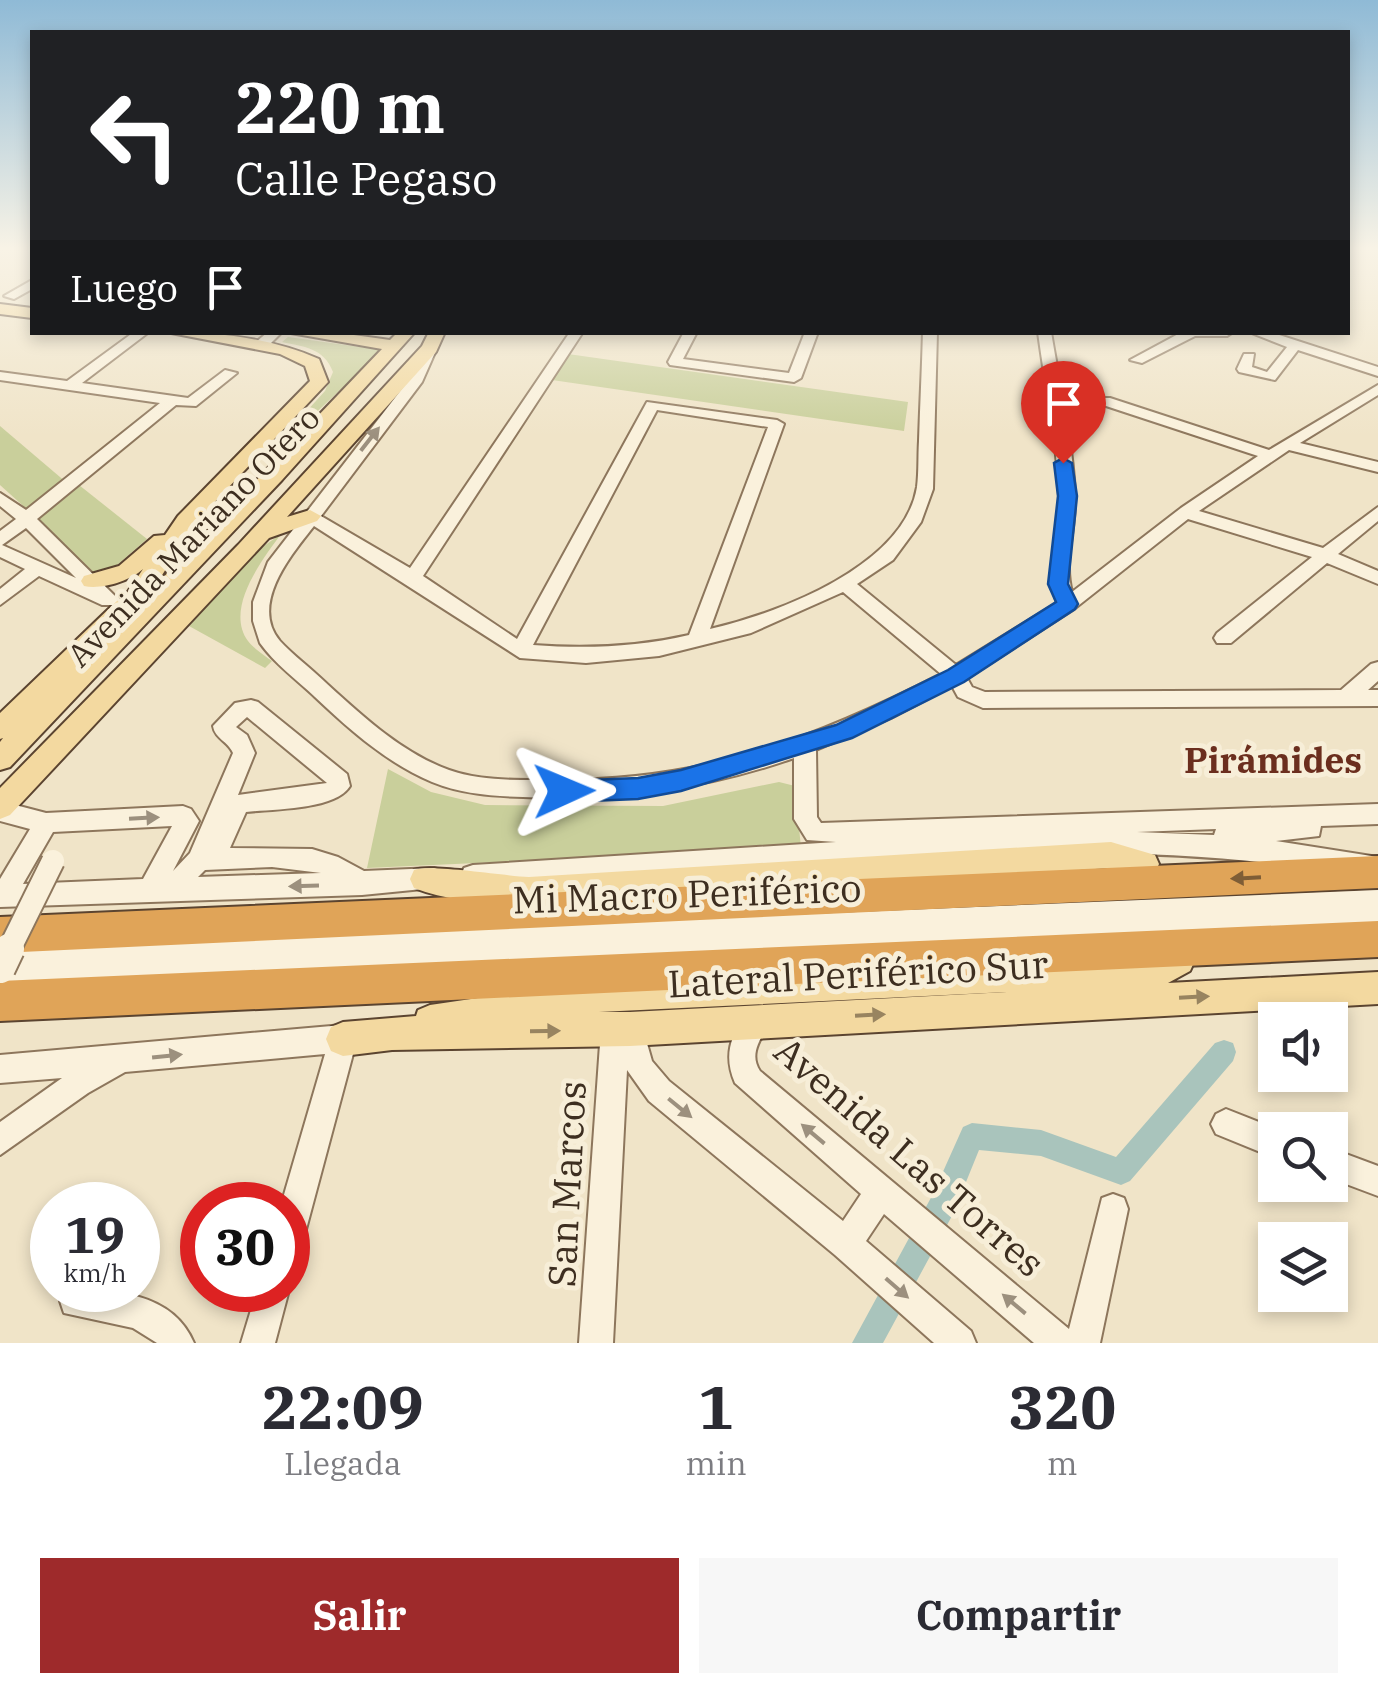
<!DOCTYPE html>
<html lang="es">
<head>
<meta charset="utf-8">
<style>
  :root { --surface:#fff; --page:#f7f7f7; --text:#2b2b33; --muted:#7c7c81; --accent:#9e2a2b }
  body { margin:0; font-family:"IBM Plex Serif",serif; background:var(--page); color:var(--text); height:100vh; display:flex; flex-direction:column; font-size:38px; white-space:nowrap }
  * { box-sizing:border-box; margin:0 }
  p { font-size:32px; color:var(--muted) }
  .icon { flex:none; width:55px; height:55px; fill:none; stroke:currentColor; stroke-width:2; stroke-linecap:round; stroke-linejoin:round }
  .map { position:relative; height:1343px; overflow:hidden }
  .side { display:flex; flex-direction:column; background:var(--surface); flex:1 }
  .side>* { flex:none }
  .guide { position:absolute; left:30px; top:30px; width:1320px; height:305px; border-radius:0px; box-shadow:0 5px 15px #0003; background:#202124; color:#fff; overflow:hidden }
  .controls { position:absolute; left:1258px; top:1002px; display:grid; gap:20px }
  .controls a { display:grid; place-items:center; width:90px; height:90px; border-radius:0px; background:var(--surface); box-shadow:0 5px 15px #0003; font-size:50px }
  .speed { position:absolute; left:30px; top:1182px; display:flex; gap:20px; font-size:50px; font-weight:700; text-align:center }
  .speed>* { display:grid; place-content:center; width:130px; height:130px; border-radius:50%; background:var(--surface); box-shadow:0 5px 15px #0003; line-height:1 }
  .speed small { font-size:25px; font-weight:400 }
  .speed .limit { border:15px solid #d22; background:#fff; color:#111 }
  .pin { position:absolute; display:grid; place-items:center; width:85px; height:85px; color:#fff; margin:-102px -42px; border-radius:50% 50% 50% 0; rotate:-45deg; box-shadow:0 0 10px #0007 }
  .pin .icon { rotate:45deg }
  .me { position:absolute; width:110px; margin:-55px; rotate:89deg; stroke-linejoin:round; filter:drop-shadow(0 0 8px #0008) }
  .turn { display:flex; align-items:center; gap:35px; height:210px; padding:0 40px; font-size:45px }
  .turn .icon { width:130px; height:130px; stroke-width:2.5 }
  .turn b { display:block; font-size:70px; line-height:85px }
  .then { display:flex; align-items:center; height:95px; padding:0 40px; background:#0003; gap:20px; font-size:38px }
  .eta { display:flex; justify-content:space-evenly; align-items:center; height:170px; text-align:center }
  .eta b { font-size:60px; font-weight:700; line-height:70px }
  .action { display:flex; gap:20px; margin-top:auto; padding:20px 40px }
  .action a { flex:1; height:115px; border-radius:0px; background:var(--accent); color:#fff; font-size:40px; font-weight:700; line-height:115px; text-align:center }
  .action a+a { background:var(--page); color:var(--text) }
  .map>svg:first-child { display:block }
  .green { fill:#c9cf9b }
  .lines { fill:none; stroke-linecap:round; stroke-linejoin:round }
  .canal { fill:#a9c4bc; fill-rule:evenodd }
  .minor-casing { stroke:#8d765c; stroke-width:4 }
  .major-casing { stroke:#5b4430; stroke-width:4 }
  .highway-casing { stroke:#5b4430; stroke-width:4 }
  .minor { fill:#faf1dc; fill-rule:evenodd }
  .major { fill:#f3d9a0; fill-rule:evenodd }
  .highway { fill:#e0a458; fill-rule:evenodd }
  .minor-bridge-far1-casing { stroke:#8d765c; stroke-width:26; stroke-linecap:butt }
  .minor-bridge-casing { stroke:#8d765c; stroke-width:34; stroke-linecap:butt }
  .minor-bridge-far1 { stroke:#faf1dc; stroke-width:22 }
  .minor-bridge { stroke:#faf1dc; stroke-width:30 }
  .oneway { fill:#9c907e }
  .oneway2 { fill:#7e5d36 }
  .oneway3 { fill:#988460 }
  .route { fill:#1a73e8; stroke:#114b97; stroke-width:2.5 }
  .labels { text-anchor:middle; dominant-baseline:central; stroke-width:10; stroke-linejoin:round; paint-order:stroke }
  .street-label { font-size:32px; fill:#3d2e20; stroke:#f7eed8 }
  .neighbourhood-label { font-size:35px; font-weight:bold; fill:#6b2e1e; stroke:#f7eed8 }
  .near-street-label { font-size:38px; fill:#3d2e20; stroke:#f7eed8 }
</style>
</head>
<body>
<div class="map">
<svg width="1378" height="1343" viewBox="0 0 1378 1343">
  <rect width="100%" height="100%" fill="#f0e4c8"/>
  <g class="green">
    <path d="M288,337L382,350L301,427L286,434L325,391L333,372C324,348 305,347 282,342Z"/>
    <path d="M568,354L908,402L904,431L552,380Z"/>
    <path d="M0,426L67,483L30,512L0,485Z"/>
    <path d="M79,485L147,539L109,572L94,574L39,519Z"/>
    <path d="M281,534C263,559 224,608 248,641C253,648 264,655 272,661L265,668L189,626L258,550Z"/>
    <path d="M388,769L431,792L485,805L663,806L779,782L795,786L801,848L367,868Z"/>
  </g>
  <g class="lines">
    <path class="canal" d="M1224,1040L1233,1043L1236,1052L1233,1061L1130,1181L1121,1185L1041,1156L979,1150L953,1214L883,1343H852L933,1194L963,1127L972,1123L1041,1130L1116,1157L1215,1043Z"/>
    <defs>
      <g id="minor">
        <path d="M32,280V289L14,299L4,296Z"/>
        <path d="M134,332H149L82,383L188,398L225,370L237,373L196,406L176,405L37,519L116,597L118,601L116,605H102L39,576L0,605V589L25,569L0,557V531L16,519L0,506V493L26,510L160,403L0,380V372L67,381ZM26,528L76,578L2,545Z"/>
        <path d="M268,332H282L266,348H256V342Z"/>
        <path d="M570,332H583L423,576L517,639L647,402L777,420L784,424L710,629C779,613 904,566 917,487C919,472 918,456 919,441C920,405 922,369 923,332H937L933,489L921,522L893,560L857,584L956,665L1057,603C1044,566 1060,533 1059,495C1057,440 1045,386 1038,332H1051C1060,386 1072,439 1075,493C1077,527 1063,559 1072,592L1181,508L1258,456L1100,404V398H1110L1269,450L1378,385V395L1300,443L1378,462V472L1289,450L1199,511L1323,548L1378,507V521L1338,554L1378,571V584L1327,563L1231,643H1217L1214,638L1217,633L1312,557L1188,519L1074,609L967,678L972,687L985,692L1341,690L1371,664L1378,662V681L1368,690H1378V706L983,708L958,697L952,686L891,718L816,750L817,817L821,823L1378,804V824L1321,826L1319,836L1276,841L1378,857V879C1174,841 988,852 783,866C679,874 576,880 473,887L464,884L461,876L464,868L473,865L836,842L807,840L794,819V758C705,789 618,802 523,797C492,796 461,794 432,782C387,763 350,730 315,697C297,680 274,663 260,643L253,621V602L268,562L408,381L425,345L437,348L422,382L321,516L410,568ZM657,410L768,427L689,635C637,647 587,649 533,645ZM314,526L520,658L586,663L659,656L751,633L843,592L941,674C808,742 699,782 548,780C517,780 479,781 449,770C397,751 355,709 314,672C303,662 290,652 280,641C249,604 292,554 314,526ZM1216,829L1214,835L1137,832Z"/>
        <path d="M684,332H697L683,359L789,373L805,332H818L801,378L794,382L670,365L668,362Z"/>
        <path d="M1182,332H1233L1227,336H1195L1142,363L1130,360Z"/>
        <path d="M1249,332H1270L1378,367V376L1298,350L1275,380L1239,372L1237,369L1244,354H1254L1252,367L1267,372L1287,347Z"/>
        <path d="M251,700L258,702L347,774L350,786C336,810 273,809 246,812L230,848L312,849L338,857L364,871L434,868L443,871L446,879L443,887L362,895L0,907V879L30,829L0,821V801L46,813L183,806L191,809L199,821L173,871L190,853L233,753C228,741 215,739 213,726L235,703ZM247,717L327,783L238,795L255,753L247,735L236,727ZM172,826L143,879L23,884L53,832ZM272,867L321,873L198,877L205,870Z"/>
        <path d="M1378,890V930L0,989V948Z"/>
        <path d="M756,1008L766,1011L770,1021C762,1038 748,1053 760,1071L1069,1329L1102,1198L1113,1194L1124,1198L1128,1209L1100,1343H1034L884,1214L866,1241L971,1331L976,1343H934L835,1255L649,1101L627,1070L613,1343H579L601,1030L605,1020L630,1015L640,1019L652,1061L669,1081L843,1221L861,1194L735,1083C723,1055 731,1037 746,1011Z"/>
        <path d="M343,1025L353,1029L357,1039L304,1237L299,1248L288,1253V1205H281L325,1054L125,1072L88,1093L0,1155V1122L62,1078L0,1083V1055Z"/>
        <path d="M1226,1109L1279,1130H1275V1158L1216,1134L1211,1124L1216,1114Z"/>
        <path d="M1330,1148L1378,1166V1196L1330,1178Z"/>
        <path d="M288,1286L289,1290L275,1343H241L257,1290H288Z"/>
        <path d="M64,1290C113,1290 172,1291 194,1343H157L133,1328L64,1313L60,1301Z"/>
      </g>
      <g id="major">
        <path d="M0,304L32,308V318L0,314Z"/>
        <path d="M166,332C219,332 271,338 319,359L328,382L193,525L156,585L382,349L285,332H332L390,340L398,332H415L282,480L10,767L0,770V742L3,738L0,739V713L117,601L125,599L136,605L140,600L131,598L127,593L143,569C130,581 101,590 84,586L81,581L84,576L119,566L154,536L165,535L178,516L310,381L305,366L280,354Z"/>
        <path d="M429,332H445L436,352L287,517L310,510L321,516L317,521L269,538L10,815L0,819V788L238,545L422,346Z"/>
        <path d="M1111,842L1155,855L1159,864L1155,873L1144,877L1111,868L529,905C491,903 450,902 414,888L410,879L414,870C431,864 504,876 529,877Z"/>
        <path d="M1179,945L1190,949L1195,960L1190,971L1168,983L1378,972V1004L630,1046L392,1050L343,1056L331,1051L326,1039L331,1027L343,1022L416,1016L418,1010L430,1005L621,977L920,962L1152,957ZM1007,992L630,1012H599Z"/>
      </g>
      <g id="highway">
        <path d="M1378,856V888L0,953V917Z"/>
        <path d="M1378,921V957L0,1021V981Z"/>
      </g>
    </defs>
    <use href="#minor" class="minor-casing"/>
    <use href="#major" class="major-casing"/>
    <use href="#highway" class="highway-casing"/>
    <use href="#minor" class="minor"/>
    <use href="#major" class="major"/>
    <use href="#highway" class="highway"/>
    <defs>
      <path id="minor-bridge-far1" d="M8,952L53,861"/>
      <path id="minor-bridge" d="M0,968L9,949"/>
    </defs>
    <use href="#minor-bridge-far1" class="minor-bridge-far1-casing"/>
    <use href="#minor-bridge" class="minor-bridge-casing"/>
    <use href="#minor-bridge-far1" class="minor-bridge-far1"/>
    <use href="#minor-bridge" class="minor-bridge"/>
  </g>
  <defs><path id="oneway-solid" d="M-6-.8H1V-3.2L6.5 0L1 3.2V.8H-6Z" transform="scale(2.5)"/></defs>
  <g class="oneway">
    <use href="#oneway-solid" transform="translate(370 439) rotate(-52)"/>
    <use href="#oneway-solid" transform="translate(144 818) rotate(-3)"/>
    <use href="#oneway-solid" transform="translate(304 886) rotate(178)"/>
    <use href="#oneway-solid" transform="translate(167 1056) rotate(-6)"/>
    <use href="#oneway-solid" transform="translate(680 1108) rotate(39)"/>
    <use href="#oneway-solid" transform="translate(813 1134) rotate(-140)"/>
    <use href="#oneway-solid" transform="translate(897 1288) rotate(41)"/>
    <use href="#oneway-solid" transform="translate(1014 1304) rotate(-140)"/>
  </g>
  <use class="oneway2" href="#oneway-solid" transform="translate(1246 878) rotate(177)"/>
  <g class="oneway3">
    <use href="#oneway-solid" transform="translate(1194 997) rotate(-3)"/>
    <use href="#oneway-solid" transform="translate(870 1015) rotate(-3)"/>
    <use href="#oneway-solid" transform="translate(545 1031) rotate(-1)"/>
  </g>
  <linearGradient id="sky" x2="0" y2="1"><stop stop-color="#8fbad6"/><stop offset="0.57" stop-color="#f8f3e6"/><stop offset="1" stop-color="#f8f3e6" stop-opacity="0"/></linearGradient>
  <rect width="1378" height="436" fill="url(#sky)"/>
  <path class="route" d="M1063,458L1072,463L1077,496L1068,584L1078,604L1075,609L964,682L852,738L681,791L638,799L564,802L554,799L551,791L554,784L564,781L638,778L681,770L836,725L948,670L1056,602L1048,584L1058,496L1054,463Z"/>
  <g class="labels">
    <g class="street-label">
      <text transform="translate(193 536) rotate(-46)">Avenida Mariano Otero</text>
    </g>
    <g class="neighbourhood-label">
      <text x="1273" y="760">Pirámides</text>
    </g>
    <g class="near-street-label">
      <text transform="translate(687 893) rotate(-2)">Mi Macro Periférico</text>
      <text transform="translate(858 973) rotate(-3)">Lateral Periférico Sur</text>
      <text transform="translate(910 1156) rotate(41)">Avenida Las Torres</text>
      <text transform="translate(566 1184) rotate(-87)">San Marcos</text>
    </g>
  </g>
</svg>
<div class="controls">
<a><svg class="icon" aria-label="sound" viewBox="0 0 24 24"><path d="M4 9h4l5-4v14l-5-4H4zM17 9q2 3 0 6"/></svg></a>
<a><svg class="icon" aria-label="search" viewBox="0 0 24 24"><circle cx="10" cy="10" r="6"/><path d="M15 15l6 6"/></svg></a>
<a><svg class="icon" aria-label="layers" viewBox="0 0 24 24"><path d="M12 4l9 5-9 5-9-5zM3 14l9 5 9-5"/></svg></a>
</div>
<div class="speed"><div>19<small>km/h</small></div><div class="limit">30</div></div>
<div class="pin" style="left:1063px;top:463px;background:#d93025"><svg class="icon" aria-label="arrive" viewBox="0 0 24 24"><path d="M6 21V4h12l-3 4 3 4H6"/></svg></div>
<svg class="me" style="left:564px;top:791px" viewBox="-20 -20 40 40"><path d="M0-17L14 15 0 8-14 15z" fill="#1a73e8" stroke="#fff" stroke-width="4"/></svg>
<div class="guide">
<div class="turn"><svg class="icon" aria-label="left" viewBox="0 0 24 24"><path d="M17 20v-9H6M10 6l-5 5 5 5"/></svg><div><b>220 m</b>Calle Pegaso</div></div>
<div class="then">Luego<svg class="icon" aria-label="arrive" viewBox="0 0 24 24"><path d="M6 21V4h12l-3 4 3 4H6"/></svg></div>
</div>
</div>
<section class="side">
<div class="eta">
<div><b>22:09</b><p>Llegada</p></div>
<div><b>1</b><p>min</p></div>
<div><b>320</b><p>m</p></div>
</div>
<div class="action"><a>Salir</a><a>Compartir</a></div>
</section>
</body>
</html>
